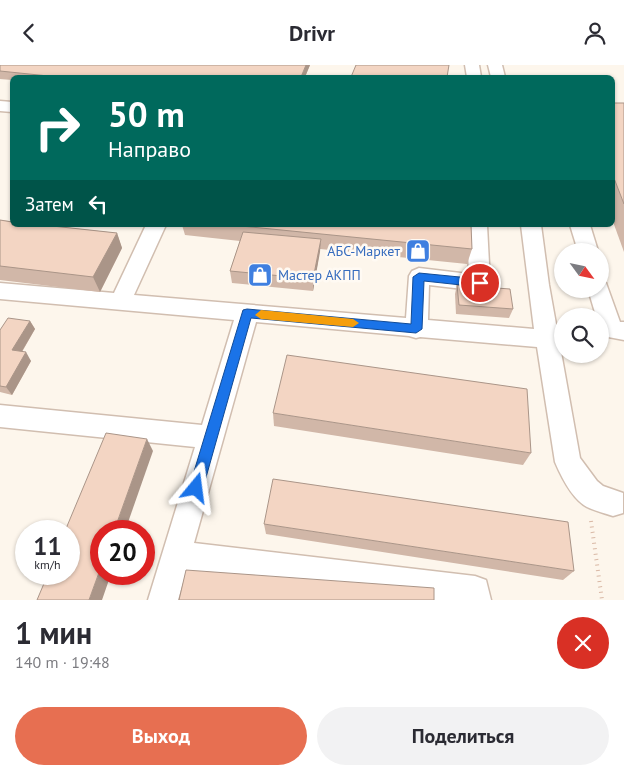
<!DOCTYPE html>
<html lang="ru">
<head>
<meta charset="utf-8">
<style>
  :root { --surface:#fff; --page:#f2f2f3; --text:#2b2b33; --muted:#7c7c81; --accent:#e76f51 }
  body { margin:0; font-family:"PT Sans",sans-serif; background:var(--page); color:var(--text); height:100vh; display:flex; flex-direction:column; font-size:19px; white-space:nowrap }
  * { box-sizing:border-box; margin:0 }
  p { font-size:16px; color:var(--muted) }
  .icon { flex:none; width:28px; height:28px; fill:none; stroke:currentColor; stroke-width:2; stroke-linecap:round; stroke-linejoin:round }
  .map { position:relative; height:535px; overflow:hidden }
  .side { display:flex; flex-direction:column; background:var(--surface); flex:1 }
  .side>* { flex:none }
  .top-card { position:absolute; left:10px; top:10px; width:605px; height:152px; border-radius:8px; box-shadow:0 1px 4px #0004; background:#00695c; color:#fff; overflow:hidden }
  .needle { width:32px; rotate:123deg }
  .buttons { position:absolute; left:554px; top:178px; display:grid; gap:10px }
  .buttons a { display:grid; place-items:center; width:55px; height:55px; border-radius:50%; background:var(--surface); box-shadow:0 1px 4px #0004; font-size:25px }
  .speed { position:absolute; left:15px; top:455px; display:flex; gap:10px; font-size:25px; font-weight:700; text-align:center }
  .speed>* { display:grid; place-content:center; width:65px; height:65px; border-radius:50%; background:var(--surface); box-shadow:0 1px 4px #0004; line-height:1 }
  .speed small { font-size:12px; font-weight:400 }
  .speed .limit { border:8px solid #d22; background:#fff; color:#111 }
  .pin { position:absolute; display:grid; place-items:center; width:42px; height:42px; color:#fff; margin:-21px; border:2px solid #fff; border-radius:50%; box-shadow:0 1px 5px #0007 }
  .me { position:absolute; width:55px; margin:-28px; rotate:16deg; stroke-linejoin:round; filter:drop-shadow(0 0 4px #0008) }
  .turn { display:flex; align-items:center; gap:18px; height:105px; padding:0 15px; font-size:22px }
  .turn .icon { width:65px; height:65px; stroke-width:2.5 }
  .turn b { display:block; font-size:35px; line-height:42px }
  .then { display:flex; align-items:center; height:48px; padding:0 15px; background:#0003; gap:10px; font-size:19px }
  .round { display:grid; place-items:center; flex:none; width:52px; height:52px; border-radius:26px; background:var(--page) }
  .overview { display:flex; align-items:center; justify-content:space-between; height:85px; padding:0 15px }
  h1 { font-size:30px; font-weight:700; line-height:38px }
  .action { display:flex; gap:10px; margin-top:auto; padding:10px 15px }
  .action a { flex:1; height:58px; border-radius:30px; background:var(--accent); color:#fff; font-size:20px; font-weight:700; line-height:58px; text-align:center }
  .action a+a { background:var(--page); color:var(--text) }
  header { display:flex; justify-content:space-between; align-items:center; height:65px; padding:0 15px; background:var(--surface); font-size:22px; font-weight:700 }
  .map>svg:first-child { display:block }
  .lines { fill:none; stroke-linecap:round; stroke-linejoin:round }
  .minor-casing { stroke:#d1beb0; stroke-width:3 }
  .path { stroke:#d9b8a5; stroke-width:4; stroke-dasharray:1 4.5; stroke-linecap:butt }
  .minor { fill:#fff; fill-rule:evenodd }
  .wall { fill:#d1b7a8 }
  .shaded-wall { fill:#aa9588 }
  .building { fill:#f3d5c3; stroke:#aa9588 }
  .route { fill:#1a73e8; stroke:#114b97 }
  .slow { fill:#f59e0b }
  .labels { text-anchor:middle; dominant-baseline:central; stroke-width:5; stroke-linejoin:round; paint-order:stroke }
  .shop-label { font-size:14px; fill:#366cbe; stroke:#fffaf3; text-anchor:end }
</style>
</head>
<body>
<header><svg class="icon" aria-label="back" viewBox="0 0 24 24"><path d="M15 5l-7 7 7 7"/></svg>Drivr<svg class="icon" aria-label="person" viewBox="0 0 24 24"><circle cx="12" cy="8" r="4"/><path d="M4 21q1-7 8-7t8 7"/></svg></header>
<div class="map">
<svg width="624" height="535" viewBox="0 0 624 535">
  <rect width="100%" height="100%" fill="#fdf6ec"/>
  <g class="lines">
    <defs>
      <g id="minor">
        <path d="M465,0H479L481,12H467Z"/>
        <path d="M488,0H502L505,12H491Z"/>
        <path d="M0,36L12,37V47L0,46Z"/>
        <path d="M146,160H166L134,230L406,253L409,211L412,206L419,203L469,209L467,160H487L490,218L487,223L480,226L429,220L428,255L534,264L521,160H541L549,220L580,393L597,416L603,421L623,428V448L613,451C604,448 595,446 587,442C572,434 561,411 555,397L537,282L420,272L416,273L409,271L256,257L194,478L475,511L486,515L491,535H423L186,507L178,535H148L195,382L0,362V340L202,360L234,255L0,234V218L114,228Z"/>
        <path d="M570,160H590L598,186H578Z"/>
        <path d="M600,216L606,218L620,257H624V275L603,271L600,265V251H596L588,224H600Z"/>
      </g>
    </defs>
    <use href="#minor" class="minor-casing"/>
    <path class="path" d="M591,456L602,535"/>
    <use href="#minor" class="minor"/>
  </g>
  <g class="wall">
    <path d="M0,0H310L305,12H12V15L0,14Z"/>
    <path d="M612,38H624V187L612,154Z"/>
    <path d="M0,155L117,168L122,183L100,227L0,215Z"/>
    <path d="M182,160H471L472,184L467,199L320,184L313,226L232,218L230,206L240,176L185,170Z"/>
    <path d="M457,220L513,244L509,253L456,249L455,229Z"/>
    <path d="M30,256L35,264L22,287L31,296L12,330L0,327V265Z"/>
    <path d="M273,348L531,388L523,400L274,361Z"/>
    <path d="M264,459L574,506L563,515L266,469Z"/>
  </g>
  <g class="shaded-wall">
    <path d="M306,0H310L305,12H301Z"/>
    <path d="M117,168L122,183L100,227L93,212Z"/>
    <path d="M321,174L320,187L313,226V214Z"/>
    <path d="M30,256L35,264L18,293L12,285Z"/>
    <path d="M26,287L31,296L12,330L6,322Z"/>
    <path d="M147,374L153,386L125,466H114Z"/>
    <path d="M101,502V509H111L102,535H89Z"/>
  </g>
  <g class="building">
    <path d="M0,0H306L301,12H58L0,6Z"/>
    <path d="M356,0H449L447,12H351Z"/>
    <path d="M612,38H624V139L612,108Z"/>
    <path d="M0,155L12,157V160H43L117,168L93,212L0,201Z"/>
    <path d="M231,160H471L472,184Z"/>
    <path d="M243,167L321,174L313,214L230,206Z"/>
    <path d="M457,220L510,224L513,244L459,240Z"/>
    <path d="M8,253L30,256L12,285L26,287L6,322L0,321V265Z"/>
    <path d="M287,290L527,324L531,388L273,348Z"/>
    <path d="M106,368L147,374L114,466H101V502L89,535H37L48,509H69V466H65Z"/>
    <path d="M273,414L568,457L574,506L264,459Z"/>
    <path d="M186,505L434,523V535H179Z"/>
  </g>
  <path class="route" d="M419,208L480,214L485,218L480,222L424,216L422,264L416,268L251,253L203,423L200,427L196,429L191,427L189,423L243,245L247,244L411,259L413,212Z"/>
  <path class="slow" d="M261,245L353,254L359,258L353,262L261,254L255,250Z"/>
  <defs>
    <symbol id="shop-square" viewBox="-11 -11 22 22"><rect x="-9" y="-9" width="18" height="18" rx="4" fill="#3f7fe0" stroke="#fffaf3"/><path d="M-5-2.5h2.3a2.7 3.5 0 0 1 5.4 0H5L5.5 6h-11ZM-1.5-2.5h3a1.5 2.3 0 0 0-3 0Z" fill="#fff"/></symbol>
  </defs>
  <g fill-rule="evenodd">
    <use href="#shop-square" x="404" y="172" width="28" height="28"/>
    <use href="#shop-square" x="246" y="196" width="28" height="28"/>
  </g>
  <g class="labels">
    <g class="shop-label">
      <text x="400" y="186">АБС-Маркет</text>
      <text x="278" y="210" text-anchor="start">Мастер АКПП</text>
    </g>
  </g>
</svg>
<div class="buttons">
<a><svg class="needle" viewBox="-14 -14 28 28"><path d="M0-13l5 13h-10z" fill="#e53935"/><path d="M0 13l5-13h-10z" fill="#7c7c81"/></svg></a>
<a><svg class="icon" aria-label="search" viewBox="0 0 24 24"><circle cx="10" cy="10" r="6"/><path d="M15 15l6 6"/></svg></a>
</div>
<div class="speed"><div>11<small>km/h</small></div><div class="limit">20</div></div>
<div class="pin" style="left:480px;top:218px;background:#d93025"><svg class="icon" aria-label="arrive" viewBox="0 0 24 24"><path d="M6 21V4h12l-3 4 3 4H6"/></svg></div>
<svg class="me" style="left:196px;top:423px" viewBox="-20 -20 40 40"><path d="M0-17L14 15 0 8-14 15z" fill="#1a73e8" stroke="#fff" stroke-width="4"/></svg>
<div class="top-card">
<div class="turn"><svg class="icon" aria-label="right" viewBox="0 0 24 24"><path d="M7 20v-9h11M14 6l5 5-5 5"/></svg><div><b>50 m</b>Направо</div></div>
<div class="then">Затем<svg class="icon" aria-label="left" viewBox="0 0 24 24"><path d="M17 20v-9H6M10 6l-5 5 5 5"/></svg></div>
</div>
</div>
<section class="side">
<div class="overview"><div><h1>1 мин</h1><p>140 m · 19:48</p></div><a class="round" style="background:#d93025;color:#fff"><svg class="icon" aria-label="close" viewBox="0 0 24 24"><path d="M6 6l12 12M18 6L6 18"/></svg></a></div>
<div class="action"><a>Выход</a><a>Поделиться</a></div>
</section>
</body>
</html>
